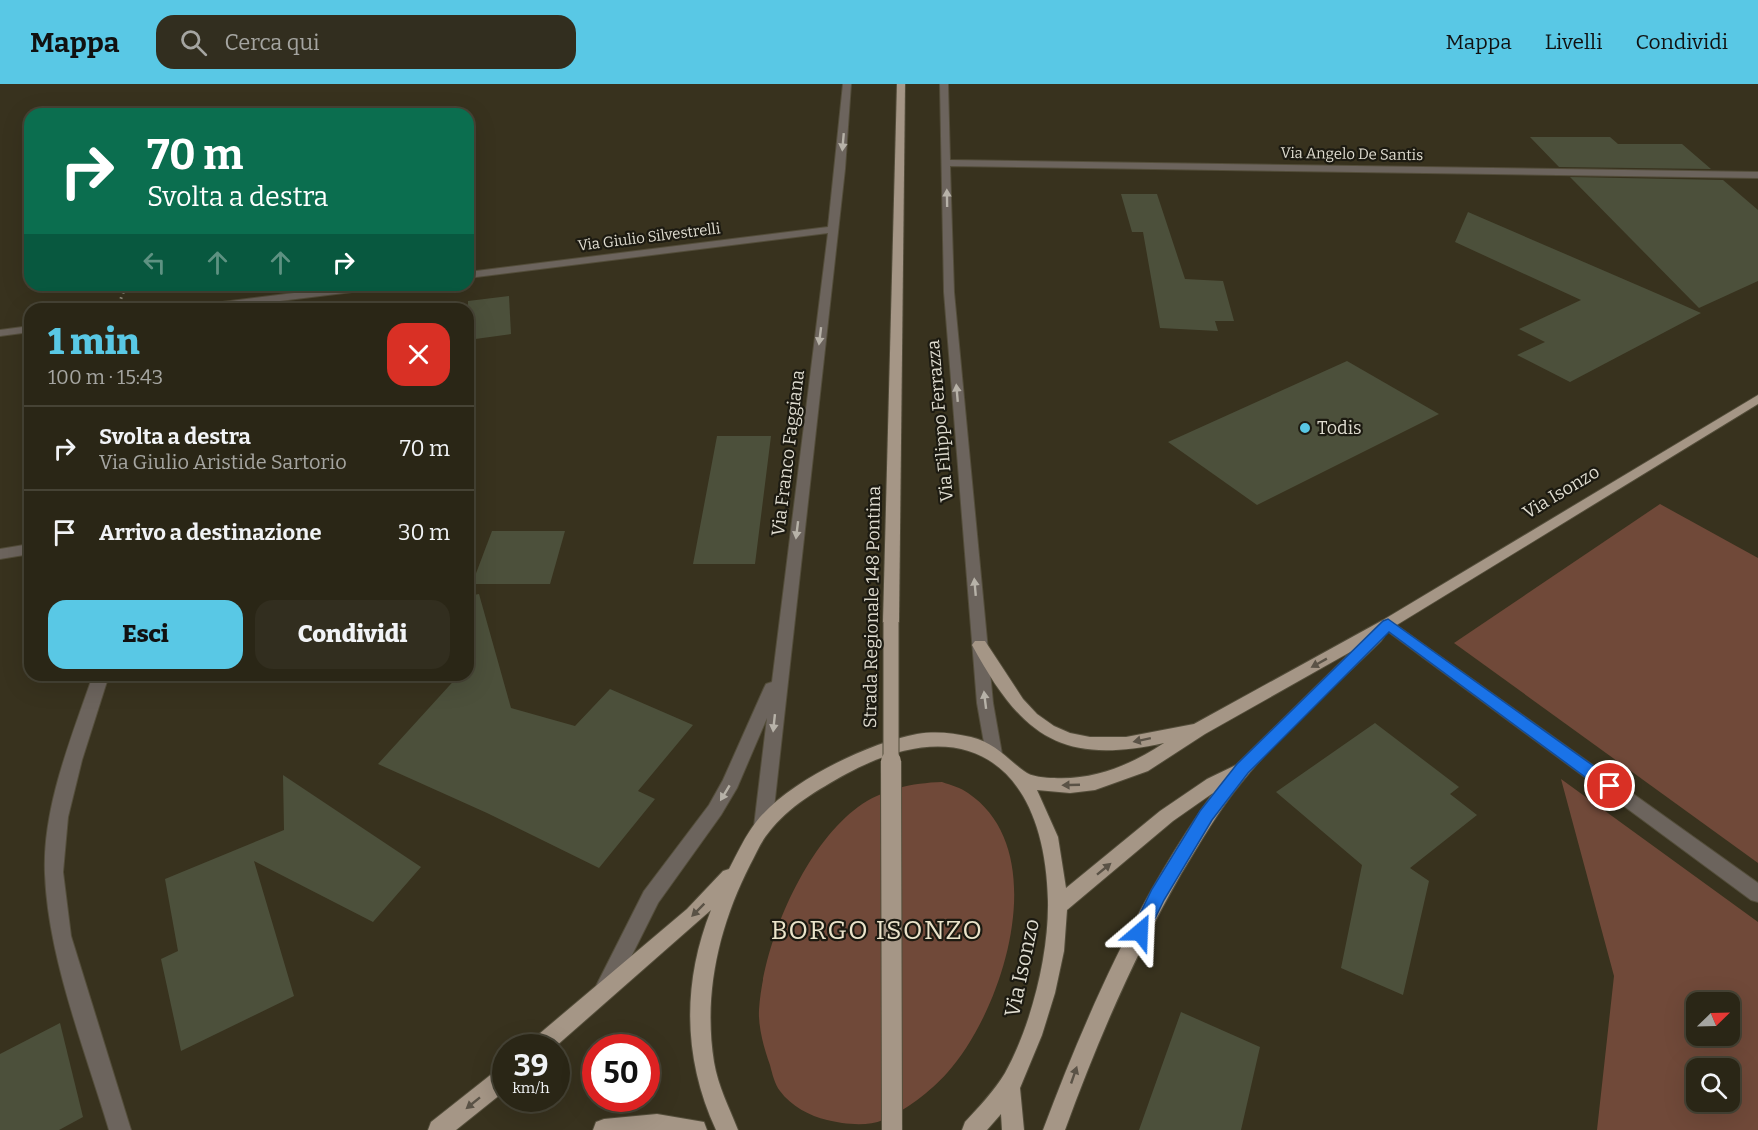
<!DOCTYPE html>
<html lang="it">
<head>
<meta charset="utf-8">
<style>
  :root { --surface:#2a2616; --page:#322e1f; --text:#f1f3f6; --muted:#a5a5a1; --line:#464335; --accent:#59c8e5 }
  body { margin:0; font-family:Bitter,serif; background:var(--page); color:var(--text); height:100vh; display:flex; flex-direction:column; font-size:22px; white-space:nowrap }
  * { box-sizing:border-box; margin:0 }
  p { font-size:20px; color:var(--muted) }
  .icon { flex:none; width:33px; height:33px; fill:none; stroke:currentColor; stroke-width:2; stroke-linecap:round; stroke-linejoin:round }
  .map { position:relative; flex:1; overflow:hidden }
  .panel { position:absolute; left:24px; top:219px; width:450px; height:378px; display:flex; flex-direction:column; background:var(--surface); border-radius:18px; box-shadow:0 6px 24px #0002,0 0 0 2px var(--line) }
  .panel>* { flex:none }
  .banner { position:absolute; left:24px; top:24px; width:450px; height:183px; border-radius:18px; box-shadow:0 6px 24px #0002,0 0 0 2px var(--line); background:#0b6e4f; color:#fff; overflow:hidden }
  .needle { width:39px; rotate:67deg }
  .buttons { position:absolute; left:1686px; top:908px; display:grid; gap:12px }
  .buttons a { display:grid; place-items:center; width:54px; height:54px; border-radius:12px; background:var(--surface); box-shadow:0 6px 24px #0002,0 0 0 2px var(--line); font-size:30px }
  .speed { position:absolute; left:492px; top:950px; display:flex; gap:12px; font-size:30px; font-weight:700; text-align:center }
  .speed>* { display:grid; place-content:center; width:78px; height:78px; border-radius:50%; background:var(--surface); box-shadow:0 6px 24px #0002,0 0 0 2px var(--line); line-height:1 }
  .speed small { font-size:15px; font-weight:400 }
  .speed .limit { border:9px solid #d22; background:#fff; color:#111 }
  .pin { position:absolute; display:grid; place-items:center; width:51px; height:51px; color:#fff; margin:-26px; border:3px solid #fff; border-radius:50%; box-shadow:0 2px 6px #0007 }
  .me { position:absolute; width:66px; margin:-33px; rotate:26deg; stroke-linejoin:round; filter:drop-shadow(0 0 4px #0008) }
  .turn { display:flex; align-items:center; gap:21px; height:126px; padding:0 24px; font-size:27px }
  .turn .icon { width:78px; height:78px; stroke-width:2.5 }
  .turn b { display:block; font-size:42px; line-height:51px }
  .lanes { display:flex; align-items:center; height:57px; padding:0 24px; background:#0003; justify-content:center; gap:30px; direction:ltr }
  .lanes .off { opacity:.35 }
  .round { display:grid; place-items:center; flex:none; width:63px; height:63px; border-radius:18px; background:var(--page) }
  .head { display:flex; align-items:center; justify-content:space-between; height:102px; padding:0 24px }
  h1 { font-size:36px; font-weight:800; line-height:45px; color:var(--accent) }
  .primary-button { display:flex; gap:12px; margin-top:auto; padding:12px 24px }
  .primary-button a { flex:1; height:69px; border-radius:18px; background:var(--accent); color:#111; font-size:24px; font-weight:800; line-height:69px; text-align:center }
  .primary-button a+a { background:var(--page); color:var(--text) }
  ul { padding:0; list-style:none }
  li { display:flex; align-items:center; gap:18px; height:84px; padding:0 24px; border-top:2px solid var(--line) }
  li div { flex:1 }
  li b { display:block; font-size:22px }
  li em { font-style:normal }
  header { display:flex; align-items:center; gap:36px; box-sizing:border-box; height:84px; padding:0 30px; background:var(--accent); color:#111 }
  header strong { font-size:28px }
  nav { display:flex; gap:33px; margin-inline-start:auto; font-size:21px }
  .search { width:420px; height:54px; background:var(--page); display:flex; align-items:center; gap:15px; box-sizing:border-box; padding:0 21px; border-radius:18px; color:var(--muted); font-size:22px }
  .map>svg:first-child { display:block }
  .green { fill:#704939; fill-rule:evenodd }
  .building { fill:#4c503b }
  .lines { fill:none; stroke-linecap:round; stroke-linejoin:round }
  .minor-casing { stroke:#534d3a; stroke-width:2 }
  .major-casing { stroke:#534d3a; stroke-width:2 }
  .path { stroke:#928e7e; stroke-width:3; stroke-dasharray:1.5 4; stroke-linecap:butt }
  .minor { fill:#6c645d; fill-rule:evenodd }
  .major { fill:#a59686; fill-rule:evenodd }
  .major-bridge-far1-casing { stroke:#534d3a; stroke-width:17; stroke-linecap:butt }
  .major-bridge-casing { stroke:#534d3a; stroke-width:22; stroke-linecap:butt }
  .major-bridge-far1 { stroke:#a59686; stroke-width:15 }
  .major-bridge { stroke:#a59686; stroke-width:20 }
  .oneway { fill:#b7b2a8 }
  .oneway2 { fill:#5a5246 }
  .route { fill:#1a73e8; stroke:#114b97; stroke-width:1.5 }
  .poi-dot { fill:#59c8e5; stroke:#1c1a11; stroke-width:2 }
  .labels { text-anchor:middle; dominant-baseline:central; stroke-width:4.5; stroke-linejoin:round; paint-order:stroke }
  .far-street-label { font-size:15px; fill:#dfdcd0; stroke:#1c1a11 }
  .street-label { font-size:18px; fill:#dfdcd0; stroke:#1c1a11 }
  .poi-label { font-size:18px; fill:#dfdcd0; stroke:#1c1a11; text-anchor:start }
  .near-street-label { font-size:21px; fill:#dfdcd0; stroke:#1c1a11 }
  .near-quarter-label { font-size:26px; letter-spacing:1.5px; fill:#ebe4cb; stroke:#1c1a11 }
</style>
</head>
<body>
<header>
<strong>Mappa</strong>
<div class="search"><svg class="icon" aria-label="search" viewBox="0 0 24 24"><circle cx="10" cy="10" r="6"/><path d="M15 15l6 6"/></svg>Cerca qui</div>
<nav><a>Mappa</a><a>Livelli</a><a>Condividi</a></nav>
</header>
<div class="map">
<svg width="1758" height="1046" viewBox="0 0 1758 1046">
  <rect width="100%" height="100%" fill="#38321e"/>
  <g class="green">
    <path d="M1660,420L1758,474V779L1454,559Z"/>
    <path d="M1561,695L1758,838V1046H1597L1614,892ZM1696,918H1730V951H1696ZM1696,984H1730V1017H1696Z"/>
    <path d="M942,698C951,701 961,704 968,709C1054,767 1004,926 947,989C931,1007 905,1027 883,1036C867,1043 843,1040 827,1036C810,1032 791,1022 780,1007C775,1001 772,989 770,981C764,965 758,942 759,926C763,860 804,763 858,723C883,705 912,699 942,698Z"/>
  </g>
  <g class="building">
    <path d="M1530,53H1610L1618,60H1682L1711,85L1559,83Z"/>
    <path d="M1570,93L1723,96L1758,126V197L1699,224Z"/>
    <path d="M1121,110H1157L1185,195L1223,197L1234,237H1215L1218,247L1160,244L1143,148H1132Z"/>
    <path d="M1468,128L1658,210L1701,229L1570,298L1517,271L1545,258L1519,245L1581,216L1455,158Z"/>
    <path d="M509,212L511,250L468,256V217Z"/>
    <path d="M1347,277L1439,330L1257,421L1168,358Z"/>
    <path d="M717,352H771L755,480H693Z"/>
    <path d="M492,447H565L550,500H472Z"/>
    <path d="M479,510L511,624L575,642L610,605L693,641L638,707L655,715L599,784L487,729L378,680L459,591H468V512Z"/>
    <path d="M1375,639L1459,703L1450,710L1477,731L1410,784L1429,797L1403,911L1341,884L1362,781L1276,708Z"/>
    <path d="M283,691L421,783L373,838L254,777L294,912L181,967L161,875L178,867L165,795L284,746Z"/>
    <path d="M1181,928L1260,963L1241,1046H1139Z"/>
    <path d="M60,939L83,1033L59,1046H0V970Z"/>
  </g>
  <g class="lines">
    <defs>
      <g id="minor">
        <path d="M843,0H851L845,85L772,742L769,747L763,749L757,747L754,742L767,634L737,704L721,731L658,819L612,911L605,913L598,911L595,904L644,807L709,721L723,696L764,604L766,600L772,598L828,149L468,194V188L828,143Z"/>
        <path d="M940,0H948L950,76L1758,88V94L950,82L954,208L993,619L1002,670L1000,675L994,677L988,675L986,670L977,619L944,208Z"/>
        <path d="M358,201H389L384,204L217,225H186L191,222Z"/>
        <path d="M30,242V248L0,252V246Z"/>
        <path d="M30,460V470L0,475V465Z"/>
        <path d="M1388,535L1758,799V818L1751,816L1383,544L1380,540Z"/>
        <path d="M93,591H109L82,676L68,733L63,788L71,852L131,1046H109C85,966 48,873 45,790C42,724 72,652 93,591Z"/>
      </g>
      <g id="major">
        <path d="M897,0H905L899,538L891,543L883,538Z"/>
        <path d="M1758,311V320L1382,550L1384,553L1381,557C1334,603 1283,647 1241,699C1218,727 1200,759 1181,790C1134,872 1097,958 1065,1046H1043C1087,929 1139,812 1213,709L1173,737L1067,826L1064,867L1055,909L1042,951L1020,1004L1024,1046H1002L1001,1030L987,1046H962L965,1038C979,1023 994,1007 1005,989C1031,942 1049,871 1048,817C1045,684 970,623 846,690C819,705 788,723 769,748C761,757 756,770 750,781C719,842 703,910 714,978C718,1002 729,1023 738,1046H716C683,975 682,899 711,826L555,963H529L532,956L687,825L723,787L729,785C737,770 745,752 756,738C787,698 868,659 917,650C936,647 953,649 971,653C994,658 1006,674 1024,687C1031,693 1046,694 1054,694C1096,696 1130,681 1164,659C1060,682 1021,651 972,561L975,557H985L1023,615L1037,630L1054,642L1070,649L1090,653H1126L1194,640L1383,536ZM1352,567L1236,681L1207,695L1160,727L1066,804L1058,753L1037,706L1070,709L1095,706L1148,687L1205,650Z"/>
        <path d="M506,982V1006L456,1046H428L431,1038L498,985Z"/>
        <path d="M657,1030L704,1038L707,1046H593L596,1038L604,1035Z"/>
      </g>
    </defs>
    <use href="#minor" class="minor-casing"/>
    <use href="#major" class="major-casing"/>
    <path class="path" d="M117,225L126,201"/>
    <use href="#minor" class="minor"/>
    <use href="#major" class="major"/>
    <defs>
      <path id="major-bridge-far1" d="M891,538V679"/>
      <path id="major-bridge" d="M891,677L892,1046"/>
    </defs>
    <use href="#major-bridge-far1" class="major-bridge-far1-casing"/>
    <use href="#major-bridge" class="major-bridge-casing"/>
    <use href="#major-bridge-far1" class="major-bridge-far1"/>
    <use href="#major-bridge" class="major-bridge"/>
  </g>
  <defs><path id="oneway-solid" d="M-6-.8H1V-3.2L6.5 0L1 3.2V.8H-6Z" transform="scale(1.5)"/></defs>
  <g class="oneway">
    <use href="#oneway-solid" transform="translate(843 58) rotate(95)"/>
    <use href="#oneway-solid" transform="translate(947 114) rotate(-91)"/>
    <use href="#oneway-solid" transform="translate(820 252) rotate(97)"/>
    <use href="#oneway-solid" transform="translate(957 309) rotate(-95)"/>
    <use href="#oneway-solid" transform="translate(797 446) rotate(97)"/>
    <use href="#oneway-solid" transform="translate(975 503) rotate(-95)"/>
    <use href="#oneway-solid" transform="translate(985 616) rotate(-97)"/>
    <use href="#oneway-solid" transform="translate(774 639) rotate(96)"/>
    <use href="#oneway-solid" transform="translate(725 709) rotate(121)"/>
  </g>
  <g class="oneway2">
    <use href="#oneway-solid" transform="translate(1319 579) rotate(151)"/>
    <use href="#oneway-solid" transform="translate(1142 656) rotate(168)"/>
    <use href="#oneway-solid" transform="translate(1071 701) rotate(178)"/>
    <use href="#oneway-solid" transform="translate(1104 785) rotate(-39)"/>
    <use href="#oneway-solid" transform="translate(698 826) rotate(135)"/>
    <use href="#oneway-solid" transform="translate(1074 991) rotate(-71)"/>
    <use href="#oneway-solid" transform="translate(473 1019) rotate(141)"/>
  </g>
  <path class="route" d="M1388,535L1616,698L1618,702L1616,707H1604L1389,548L1248,689L1212,736L1164,816L1146,853L1140,856L1134,853L1131,848L1152,805L1200,727L1237,680L1383,537Z"/>
  <circle class="poi-dot" cx="1305" cy="344" r="6"/>
  <g class="labels">
    <g class="far-street-label">
      <text transform="translate(1352 70) rotate(1)">Via Angelo De Santis</text>
      <text transform="translate(649 153) rotate(-7)">Via Giulio Silvestrelli</text>
    </g>
    <g class="street-label">
      <text transform="translate(940 337) rotate(-95)">Via Filippo Ferrazza</text>
      <text transform="translate(788 369) rotate(-83)">Via Franco Faggiana</text>
      <text transform="translate(1561 408) rotate(-31)">Via Isonzo</text>
      <text transform="translate(872 523) rotate(-89)">Strada Regionale 148 Pontina</text>
    </g>
    <g class="poi-label">
      <text x="1317" y="344">Todis</text>
    </g>
    <g class="near-street-label">
      <text transform="translate(1022 884) rotate(-78)">Via Isonzo</text>
    </g>
    <g class="near-quarter-label">
      <text x="877" y="846">BORGO ISONZO</text>
    </g>
  </g>
</svg>
<div class="buttons">
<a><svg class="needle" viewBox="-14 -14 28 28"><path d="M0-13l5 13h-10z" fill="#e53935"/><path d="M0 13l5-13h-10z" fill="#a5a5a1"/></svg></a>
<a><svg class="icon" aria-label="search" viewBox="0 0 24 24"><circle cx="10" cy="10" r="6"/><path d="M15 15l6 6"/></svg></a>
</div>
<div class="speed"><div>39<small>km/h</small></div><div class="limit">50</div></div>
<div class="pin" style="left:1610px;top:702px;background:#d93025"><svg class="icon" aria-label="arrive" viewBox="0 0 24 24"><path d="M6 21V4h12l-3 4 3 4H6"/></svg></div>
<svg class="me" style="left:1140px;top:848px" viewBox="-20 -20 40 40"><path d="M0-17L14 15 0 8-14 15z" fill="#1a73e8" stroke="#fff" stroke-width="4"/></svg>
<div class="banner">
<div class="turn"><svg class="icon" aria-label="right" viewBox="0 0 24 24"><path d="M7 20v-9h11M14 6l5 5-5 5"/></svg><div><b>70 m</b>Svolta a destra</div></div>
<div class="lanes"><svg class="icon off" aria-label="left" viewBox="0 0 24 24"><path d="M17 20v-9H6M10 6l-5 5 5 5"/></svg><svg class="icon off" aria-label="ahead" viewBox="0 0 24 24"><path d="M12 20V5M6 11l6-6 6 6"/></svg><svg class="icon off" aria-label="ahead" viewBox="0 0 24 24"><path d="M12 20V5M6 11l6-6 6 6"/></svg><svg class="icon" aria-label="right" viewBox="0 0 24 24"><path d="M7 20v-9h11M14 6l5 5-5 5"/></svg></div>
</div>
<section class="panel">
<div class="head"><div><h1>1 min</h1><p>100 m · 15:43</p></div><a class="round" style="background:#d93025;color:#fff"><svg class="icon" aria-label="close" viewBox="0 0 24 24"><path d="M6 6l12 12M18 6L6 18"/></svg></a></div>
<ul>
<li><svg class="icon" aria-label="right" viewBox="0 0 24 24"><path d="M7 20v-9h11M14 6l5 5-5 5"/></svg><div><b>Svolta a destra</b><p>Via Giulio Aristide Sartorio</p></div><em>70 m</em></li>
<li><svg class="icon" aria-label="arrive" viewBox="0 0 24 24"><path d="M6 21V4h12l-3 4 3 4H6"/></svg><div><b>Arrivo a destinazione</b></div><em>30 m</em></li>
</ul>
<div class="primary-button"><a>Esci</a><a>Condividi</a></div>
</section>
</div>
</body>
</html>
